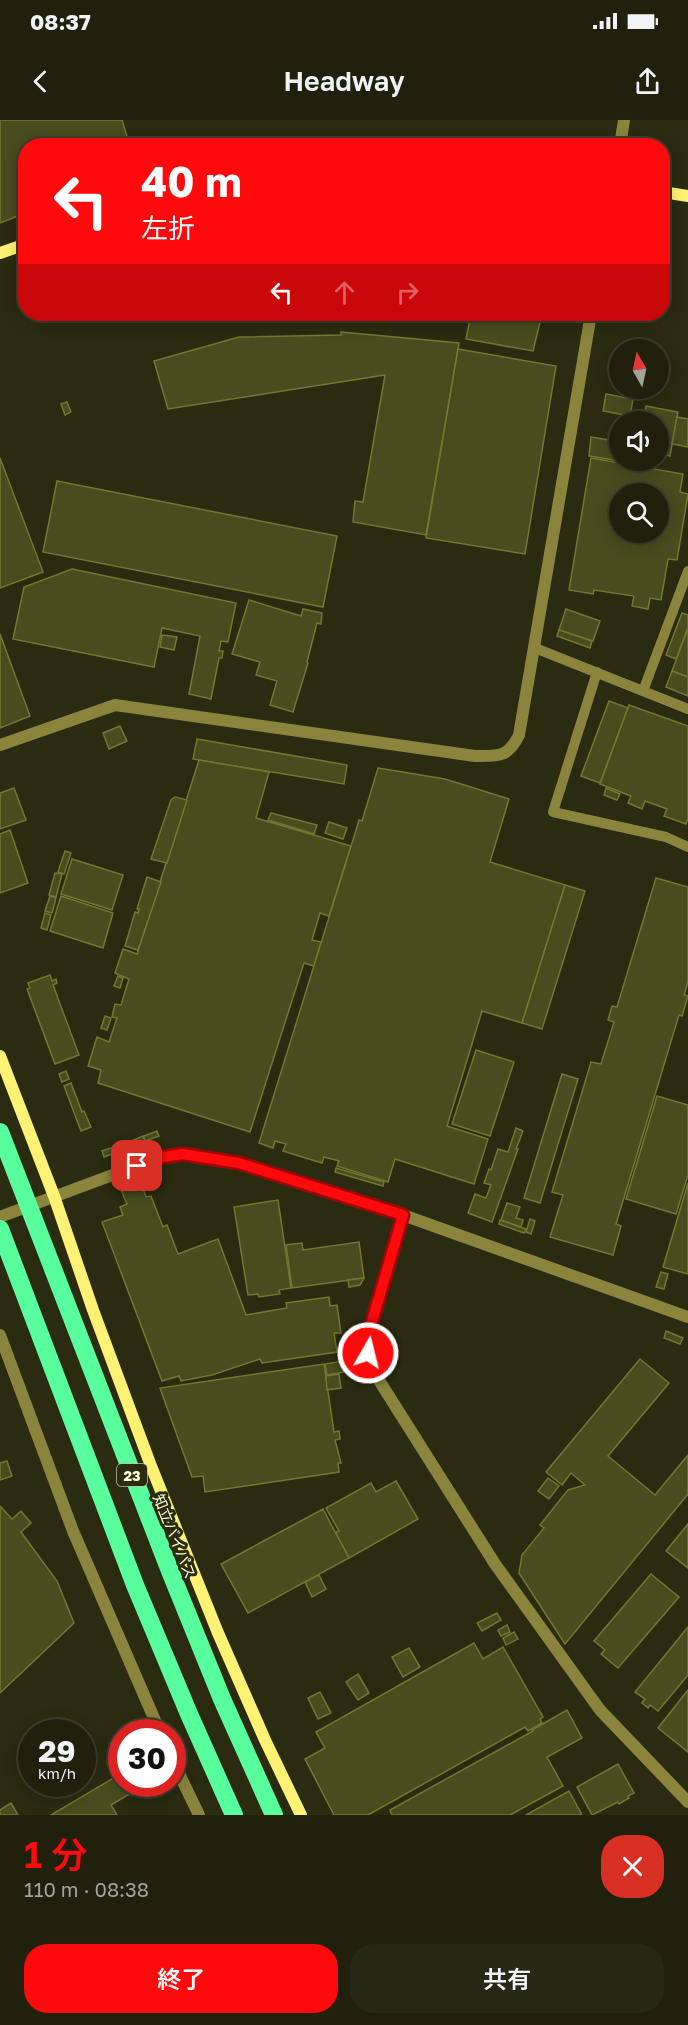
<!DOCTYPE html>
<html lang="ja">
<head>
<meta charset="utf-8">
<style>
  :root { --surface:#20200d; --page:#282816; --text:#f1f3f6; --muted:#a2a39d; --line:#3d3e2e; --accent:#fd0a0d }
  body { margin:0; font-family:"Golos Text","Noto Sans JP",sans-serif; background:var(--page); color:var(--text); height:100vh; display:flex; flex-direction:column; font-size:22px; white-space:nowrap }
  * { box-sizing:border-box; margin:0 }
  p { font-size:20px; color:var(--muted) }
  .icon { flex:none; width:33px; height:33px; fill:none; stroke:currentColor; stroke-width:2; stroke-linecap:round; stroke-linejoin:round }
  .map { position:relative; height:1695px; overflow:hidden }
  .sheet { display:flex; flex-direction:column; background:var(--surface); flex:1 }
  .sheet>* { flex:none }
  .top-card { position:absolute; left:18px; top:18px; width:652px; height:183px; border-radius:24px; box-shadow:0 3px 15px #0003,0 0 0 2px var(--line); background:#fd0a0d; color:#fff; overflow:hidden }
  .needle { width:39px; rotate:351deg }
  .controls { position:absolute; left:609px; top:219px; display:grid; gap:12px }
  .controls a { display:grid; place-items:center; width:60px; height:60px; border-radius:50%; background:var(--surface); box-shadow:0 3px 15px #0003,0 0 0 2px var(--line); font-size:30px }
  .speed { position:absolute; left:18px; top:1599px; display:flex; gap:12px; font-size:30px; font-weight:700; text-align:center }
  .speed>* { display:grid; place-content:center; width:78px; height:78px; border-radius:50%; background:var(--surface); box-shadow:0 3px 15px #0003,0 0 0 2px var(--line); line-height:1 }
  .speed small { font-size:15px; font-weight:400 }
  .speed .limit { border:9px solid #d22; background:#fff; color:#111 }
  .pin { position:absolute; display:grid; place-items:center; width:51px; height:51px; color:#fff; margin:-26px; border-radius:12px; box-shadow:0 3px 9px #0006 }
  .me { position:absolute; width:66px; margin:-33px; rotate:8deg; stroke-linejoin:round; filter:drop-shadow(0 0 4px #0008) }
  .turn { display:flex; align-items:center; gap:21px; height:126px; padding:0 24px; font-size:27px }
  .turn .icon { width:78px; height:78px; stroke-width:2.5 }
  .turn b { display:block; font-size:42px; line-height:51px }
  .lanes { display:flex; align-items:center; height:57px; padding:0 24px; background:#0003; justify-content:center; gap:30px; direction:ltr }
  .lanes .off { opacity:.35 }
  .round { display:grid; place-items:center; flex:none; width:63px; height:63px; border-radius:24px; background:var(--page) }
  .headline { display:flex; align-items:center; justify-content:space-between; height:102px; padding:0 24px }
  h1 { font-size:36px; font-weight:600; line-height:45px; color:var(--accent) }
  .action { display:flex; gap:12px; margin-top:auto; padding:12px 24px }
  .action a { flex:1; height:69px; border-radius:24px; background:var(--accent); color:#fff; font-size:24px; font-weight:600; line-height:69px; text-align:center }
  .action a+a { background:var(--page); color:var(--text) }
  .status { display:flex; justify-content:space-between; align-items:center; height:42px; padding:0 30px; background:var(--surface); direction:ltr }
  .status svg { height:16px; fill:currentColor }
  header { display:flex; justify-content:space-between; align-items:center; height:78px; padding:0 24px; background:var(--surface); font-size:27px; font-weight:600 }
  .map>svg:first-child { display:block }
  .building { fill:#484c1e; stroke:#727830; stroke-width:1.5; fill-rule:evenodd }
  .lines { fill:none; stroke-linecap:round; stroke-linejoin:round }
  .lane { stroke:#8a843d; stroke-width:10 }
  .street { stroke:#8a843d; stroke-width:12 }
  .secondary { stroke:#fef274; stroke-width:12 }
  .highway { stroke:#58fd9c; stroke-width:18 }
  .highway-bridge { stroke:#58fd9c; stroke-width:18 }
  .route-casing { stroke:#a40608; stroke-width:15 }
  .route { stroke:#fd0a0d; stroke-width:10 }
  .labels { text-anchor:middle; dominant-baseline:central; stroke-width:6; stroke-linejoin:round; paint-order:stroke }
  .shield { fill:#2a2b11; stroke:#bfbf9f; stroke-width:1.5 }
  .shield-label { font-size:14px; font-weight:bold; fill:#ffffdc }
  .street-label { font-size:15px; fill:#ffffdc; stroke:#2a2b11 }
</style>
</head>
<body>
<div class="status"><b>08:37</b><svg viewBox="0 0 49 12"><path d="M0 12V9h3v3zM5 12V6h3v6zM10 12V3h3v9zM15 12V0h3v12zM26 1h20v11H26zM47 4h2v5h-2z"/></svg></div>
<header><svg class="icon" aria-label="back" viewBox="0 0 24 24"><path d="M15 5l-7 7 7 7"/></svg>Headway<svg class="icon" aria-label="share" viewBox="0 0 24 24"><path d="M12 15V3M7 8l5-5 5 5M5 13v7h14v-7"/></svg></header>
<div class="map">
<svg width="688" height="1695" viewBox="0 0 688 1695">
  <rect width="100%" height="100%" fill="#2a2b11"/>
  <g class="building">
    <path d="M0,0H122L130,26H26V93L0,103Z"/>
    <path d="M471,194H542L533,231L466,219Z"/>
    <path d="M341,212L459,223L426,415L353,402L355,381L363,382L385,255L168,289L154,241L239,217L341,215Z"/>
    <path d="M458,229L556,246L525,434L426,418Z"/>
    <path d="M606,274L633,279L630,296L603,291Z"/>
    <path d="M67,282L71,292L65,295L61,284Z"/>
    <path d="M646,286L678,292L670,336L658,333V302H643Z"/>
    <path d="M677,297L688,299V327L672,324Z"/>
    <path d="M591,317L620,322V340L627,342L589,336Z"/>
    <path d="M0,338L43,452L0,468Z"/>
    <path d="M591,338L683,354L680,372L688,374L677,440L668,439L661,480L650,478L648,489L632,486L634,476L594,470L593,474L569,470ZM620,374H658V412H620Z"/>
    <path d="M57,361L337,416L323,487L43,432Z"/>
    <path d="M72,449L236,483L228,522L221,521L219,531H223L222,538H219L211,579L189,574L200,516L162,508L154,547L13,519L24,467Z"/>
    <path d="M249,480L301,496L303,489L322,493L321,504L317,503L307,542L308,543L293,592L270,585L277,561L256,555L260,542L232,534Z"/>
    <path d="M566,489L600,501L593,521L559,510Z"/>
    <path d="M682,493L688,495V508L676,539L666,535Z"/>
    <path d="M688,508V557L672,551Z"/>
    <path d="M559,510L592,521L590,528L557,516Z"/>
    <path d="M0,514L30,596L0,608Z"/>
    <path d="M162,515L177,517L174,530L160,527Z"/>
    <path d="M672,551L688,557V576L666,567Z"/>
    <path d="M609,581L628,588L600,663L581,656Z"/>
    <path d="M629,585L688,606V698L686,704L664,696L667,689L645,681L642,689L628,683L631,676L600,664Z"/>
    <path d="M120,606L127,621L109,629L103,613Z"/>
    <path d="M197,619L347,645L344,664L193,639Z"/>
    <path d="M199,640L269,652L256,698L351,726L329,796L320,793L312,820L321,822L314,846L304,843L250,1012L98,963L101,950L88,946L97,917L109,922L117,898L112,897L115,884L121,885L129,859L115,853L123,829L137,834Z"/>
    <path d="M378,648L445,659L509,679L490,742L565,765L522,903L482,891L447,1006L488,1019L474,1064L395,1039L388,1062L337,1046L339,1041L324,1037L322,1043L283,1031L286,1024L275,1021L273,1028L259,1023L357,707L359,700L362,701Z"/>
    <path d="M14,668L26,700L0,709V673Z"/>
    <path d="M606,668L620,674L617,680L604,675Z"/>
    <path d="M175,677L187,680L167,743L151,739L171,680Z"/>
    <path d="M271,693L317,705L314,714L268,700Z"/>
    <path d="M329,702L347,708L343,719L325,713Z"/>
    <path d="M10,710L28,763L0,773V714Z"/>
    <path d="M65,731L71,733L64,754L58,752Z"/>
    <path d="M72,739L123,755L112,790L61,774Z"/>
    <path d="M55,753L62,754L56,777L49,775Z"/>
    <path d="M147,757L161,762L138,830L125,826L135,792L138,793L139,789H137Z"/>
    <path d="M656,758L688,767V862L684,875L688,876L682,896L679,895L616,1104L621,1106L613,1135L550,1117L563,1075L552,1072L591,942L601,944L614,902L608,900L612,886L617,887Z"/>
    <path d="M565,765L585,771L542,909L522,903Z"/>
    <path d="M50,776L56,778L52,793L45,791Z"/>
    <path d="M61,776L113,793L103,828L50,811Z"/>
    <path d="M45,793L51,795L47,810L41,808Z"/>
    <path d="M50,855L52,861L56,859L57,863L53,865L79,935L55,944L27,869L30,868L28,863Z"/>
    <path d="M118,856L123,858L120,868L114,866Z"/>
    <path d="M105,896L111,898L107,910L101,908Z"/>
    <path d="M476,930L514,942L490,1016L452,1004Z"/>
    <path d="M66,951L69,959L62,962L59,954Z"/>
    <path d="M562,954L578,959L540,1083L524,1078Z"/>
    <path d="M71,963L82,992L84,991L91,1007L81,1011L64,966Z"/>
    <path d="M657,976L688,985V1055L676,1094L626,1079Z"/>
    <path d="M516,1008L523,1011L516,1029H518L492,1102L468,1093L475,1074L486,1078L491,1065L484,1063L489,1049L491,1050L498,1029L508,1032Z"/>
    <path d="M157,1011L159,1016L145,1021L144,1016Z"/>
    <path d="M143,1016L145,1021L130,1027L129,1022Z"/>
    <path d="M128,1022L130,1027L104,1037L102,1031Z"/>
    <path d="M336,1048L384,1062L383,1066L335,1052Z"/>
    <path d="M141,1063L146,1077L151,1076L163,1107L167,1105L178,1134L218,1119L246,1195L287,1188L286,1183L329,1177L330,1186L337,1185L341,1213H334L337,1232L262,1243L260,1239L212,1255L181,1261L179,1256L162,1261L102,1102L123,1095L120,1087L127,1084L121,1070Z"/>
    <path d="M688,1063V1154L663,1147Z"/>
    <path d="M278,1080L291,1168L279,1170L280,1174L259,1177L258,1174L248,1175L234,1087Z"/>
    <path d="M507,1083L520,1087L516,1098L523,1100L521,1107L501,1100Z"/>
    <path d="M530,1099L535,1101L531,1114L526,1112Z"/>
    <path d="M500,1100L526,1109L524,1113L499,1104Z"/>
    <path d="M359,1122L364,1158L292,1168L286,1125L302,1123L303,1130Z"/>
    <path d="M661,1152L668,1154L664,1169L656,1167Z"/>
    <path d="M364,1158L360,1165L349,1167L348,1160Z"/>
    <path d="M666,1211L683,1218L680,1224L664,1218Z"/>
    <path d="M640,1239L669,1263L608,1336L655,1375L688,1335V1374L565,1524L519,1453L522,1435L544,1408L540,1405L568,1370L585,1365L571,1353L562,1365L546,1352Z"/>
    <path d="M343,1241L345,1252L327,1255L325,1244Z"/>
    <path d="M324,1244L334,1312L339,1311L340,1319L335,1320L341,1343H338L339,1352L205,1372L203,1356L192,1357L160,1268Z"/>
    <path d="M339,1254L341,1268L327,1270L326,1256Z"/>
    <path d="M7,1341L12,1356L0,1360V1343Z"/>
    <path d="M548,1358L559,1366L549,1379L538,1371Z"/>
    <path d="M396,1361L418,1399L349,1438L335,1413L339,1411L326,1388L371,1363L376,1372Z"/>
    <path d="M0,1386L12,1399L21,1391L31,1403L21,1412L57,1461L74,1503L0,1573Z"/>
    <path d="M323,1389L349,1438L248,1493L221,1444Z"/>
    <path d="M688,1404V1448L666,1431Z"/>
    <path d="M651,1454L679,1477L618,1548L601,1534L605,1530L594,1521Z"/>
    <path d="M319,1455L326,1469L312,1477L305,1462Z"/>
    <path d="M497,1493L501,1500L482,1511L477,1503Z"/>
    <path d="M507,1505L510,1512L501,1516L498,1510Z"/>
    <path d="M688,1507V1555L658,1591L650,1585L648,1588L642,1583L645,1579L635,1572Z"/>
    <path d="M514,1512L518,1519L506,1525L503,1518Z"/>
    <path d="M474,1523L483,1539L503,1527L543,1597L540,1599L542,1603L528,1611L525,1607L368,1695H334L305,1639L325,1628L316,1612Z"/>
    <path d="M409,1528L420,1547L403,1557L392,1537Z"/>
    <path d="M358,1554L369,1573L358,1580L346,1562Z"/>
    <path d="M688,1570V1632L658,1608Z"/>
    <path d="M320,1572L331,1593L318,1599L308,1578Z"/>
    <path d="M567,1590L582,1618L547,1637L563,1666L510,1695H392L390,1690L533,1611L532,1610Z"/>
    <path d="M618,1644L634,1673L628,1676L629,1678L619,1684L618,1682L592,1695L577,1667Z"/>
    <path d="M122,1653V1664H146L111,1685L117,1695H51Z"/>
    <path d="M569,1671L582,1695H526Z"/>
    <path d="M11,1683L18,1695H0V1690Z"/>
  </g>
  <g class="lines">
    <g class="lane">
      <path d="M535,528L688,589"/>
      <path d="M597,552L553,692L666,717L688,727"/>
      <path d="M643,571L688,451"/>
    </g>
    <g class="street">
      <path d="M620,26L624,0"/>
      <path d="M0,625L115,585L475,636C498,636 508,638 519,615L591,194"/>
      <path d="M403,1095L369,1211L368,1233L375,1254L495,1444L600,1590L688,1682"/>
      <path d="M0,1097L158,1038L182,1034L239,1043L403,1095L688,1197"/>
      <path d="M0,1215L73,1411L160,1612"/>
      <path d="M172,1639L199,1695"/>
    </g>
    <g class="secondary">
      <path d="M663,72L688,76"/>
      <path d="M0,133L26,124"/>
      <path d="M0,936L54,1076L93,1190L151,1346L218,1513L265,1620L301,1695"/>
    </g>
    <path class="highway" d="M0,1109L135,1465L189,1594L234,1695"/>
    <path class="highway-bridge" d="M0,1012L170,1451L222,1579L274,1695"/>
  </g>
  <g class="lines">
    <defs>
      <path id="route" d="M137,1046L158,1038L182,1034L239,1043L403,1095L369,1212L368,1233"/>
    </defs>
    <use href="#route" class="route-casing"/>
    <use href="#route" class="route"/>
  </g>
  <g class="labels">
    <rect class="shield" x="117" y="1344" width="30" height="22" rx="4.5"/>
    <g class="shield-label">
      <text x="132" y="1355">23</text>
    </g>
    <g class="street-label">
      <text transform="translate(175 1416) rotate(68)">知立バイパス</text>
    </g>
  </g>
</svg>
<div class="controls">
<a><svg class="needle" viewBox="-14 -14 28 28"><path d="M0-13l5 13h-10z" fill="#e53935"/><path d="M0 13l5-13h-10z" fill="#a2a39d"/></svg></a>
<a><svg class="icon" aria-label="sound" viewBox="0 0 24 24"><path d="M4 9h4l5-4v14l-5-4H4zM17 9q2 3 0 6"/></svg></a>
<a><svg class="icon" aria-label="search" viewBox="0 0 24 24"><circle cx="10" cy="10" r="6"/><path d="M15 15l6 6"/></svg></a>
</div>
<div class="speed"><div>29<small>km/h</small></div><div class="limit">30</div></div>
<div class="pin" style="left:137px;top:1046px;background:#d93025"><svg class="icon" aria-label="arrive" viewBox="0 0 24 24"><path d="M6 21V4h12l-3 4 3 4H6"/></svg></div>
<svg class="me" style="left:368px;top:1233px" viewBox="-20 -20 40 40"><circle r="17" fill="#fd0a0d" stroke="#fff" stroke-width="3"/><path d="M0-11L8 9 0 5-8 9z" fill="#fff"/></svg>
<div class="top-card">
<div class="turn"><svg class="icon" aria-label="left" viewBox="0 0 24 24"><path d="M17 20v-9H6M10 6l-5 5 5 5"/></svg><div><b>40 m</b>左折</div></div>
<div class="lanes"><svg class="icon" aria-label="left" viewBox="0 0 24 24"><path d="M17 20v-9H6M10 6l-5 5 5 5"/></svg><svg class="icon off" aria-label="ahead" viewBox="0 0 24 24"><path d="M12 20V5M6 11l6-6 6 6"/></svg><svg class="icon off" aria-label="right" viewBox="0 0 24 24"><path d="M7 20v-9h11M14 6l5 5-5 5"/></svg></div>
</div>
</div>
<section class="sheet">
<div class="headline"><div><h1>1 分</h1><p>110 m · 08:38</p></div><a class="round" style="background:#d93025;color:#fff"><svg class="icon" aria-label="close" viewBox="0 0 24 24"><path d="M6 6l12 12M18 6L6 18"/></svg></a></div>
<div class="action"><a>終了</a><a>共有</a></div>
</section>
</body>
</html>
